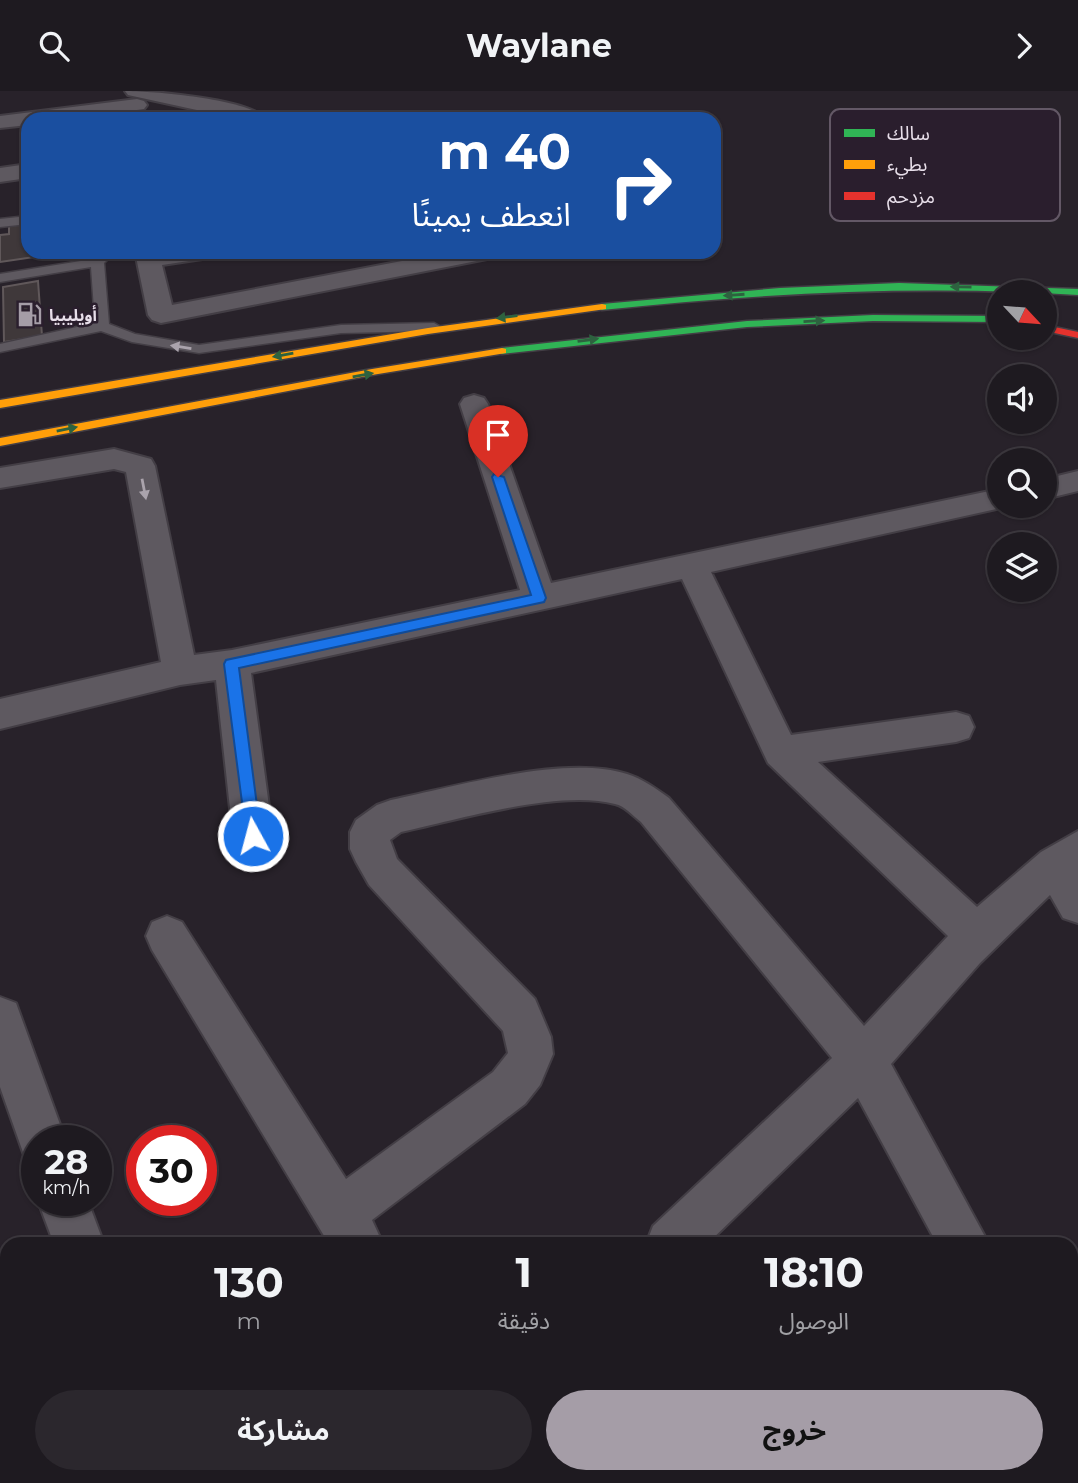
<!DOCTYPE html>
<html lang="ar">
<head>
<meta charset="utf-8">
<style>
  :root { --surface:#1e1a20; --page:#2b272d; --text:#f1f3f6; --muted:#a1a1a5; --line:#3c383e; --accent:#a59da7 }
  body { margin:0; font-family:Montserrat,"Noto Sans Arabic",sans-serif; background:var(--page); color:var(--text); direction:rtl; height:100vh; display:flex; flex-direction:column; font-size:26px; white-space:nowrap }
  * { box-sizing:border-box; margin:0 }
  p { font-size:23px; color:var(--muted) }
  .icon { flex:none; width:38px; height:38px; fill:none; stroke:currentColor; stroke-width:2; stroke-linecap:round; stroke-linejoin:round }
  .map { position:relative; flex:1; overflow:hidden; direction:ltr }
  .panel { position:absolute; left:0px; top:1146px; width:1078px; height:247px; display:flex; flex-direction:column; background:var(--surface); border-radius:21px 21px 0 0; box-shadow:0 2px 5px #0004,0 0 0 2px var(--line); direction:rtl }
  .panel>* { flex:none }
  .hud { position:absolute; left:21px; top:21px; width:700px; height:147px; border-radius:21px; box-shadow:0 2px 5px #0004,0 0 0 2px var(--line); direction:rtl; background:#1a4fa0; color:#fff; overflow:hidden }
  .needle { width:46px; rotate:116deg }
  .fabs { position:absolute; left:987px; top:189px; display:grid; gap:14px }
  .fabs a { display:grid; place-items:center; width:70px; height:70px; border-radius:50%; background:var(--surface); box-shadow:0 2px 5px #0004,0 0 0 2px var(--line); font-size:35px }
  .speed { position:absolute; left:21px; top:1034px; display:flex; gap:14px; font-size:35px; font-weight:700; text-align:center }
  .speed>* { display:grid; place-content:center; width:91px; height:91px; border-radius:50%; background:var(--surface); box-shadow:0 2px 5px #0004,0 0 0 2px var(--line); line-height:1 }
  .speed small { font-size:18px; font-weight:400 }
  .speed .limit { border:10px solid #d22; background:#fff; color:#111 }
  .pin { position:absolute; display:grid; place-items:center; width:60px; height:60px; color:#fff; margin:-72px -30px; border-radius:50% 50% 50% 0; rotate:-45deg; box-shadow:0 0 7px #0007 }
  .pin .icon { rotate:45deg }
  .me { position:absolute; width:77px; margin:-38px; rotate:353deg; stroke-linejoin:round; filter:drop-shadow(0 0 5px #0008) }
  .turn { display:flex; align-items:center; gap:24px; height:147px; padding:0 35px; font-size:32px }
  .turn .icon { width:91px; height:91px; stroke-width:2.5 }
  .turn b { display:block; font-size:49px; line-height:60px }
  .eta { display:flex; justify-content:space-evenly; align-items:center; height:119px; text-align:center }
  .eta b { font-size:42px; font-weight:700; line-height:49px }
  .cta { display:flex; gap:14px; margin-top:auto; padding:14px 35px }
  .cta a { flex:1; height:80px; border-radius:42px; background:var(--accent); color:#111; font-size:28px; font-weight:700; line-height:80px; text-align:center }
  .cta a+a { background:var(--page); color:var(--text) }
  header { display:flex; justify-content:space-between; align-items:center; height:91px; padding:0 35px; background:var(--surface); font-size:32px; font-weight:700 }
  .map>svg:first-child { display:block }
  .building { fill:#3f383a; stroke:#60585a; stroke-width:2 }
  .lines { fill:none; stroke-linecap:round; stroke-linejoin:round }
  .lane-casing { stroke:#433e45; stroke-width:3 }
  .street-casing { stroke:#433e45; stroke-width:4 }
  .fast-casing { stroke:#433e45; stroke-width:3 }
  .slow-casing { stroke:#433e45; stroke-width:3 }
  .jam-casing { stroke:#433e45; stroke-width:3 }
  .lane { fill:#5e5960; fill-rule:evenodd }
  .street { fill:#5e5960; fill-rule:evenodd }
  .fast { fill:#30b455; fill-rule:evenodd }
  .slow { fill:#ff9f0a; fill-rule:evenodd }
  .jam { fill:#e5322d; fill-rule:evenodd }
  .oneway { fill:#2d623f }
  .oneway2 { fill:#aaa3ac }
  .route { fill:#1a73e8; stroke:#114b97; stroke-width:2 }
  .labels { text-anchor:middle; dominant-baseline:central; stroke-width:5; stroke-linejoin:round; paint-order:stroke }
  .far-poi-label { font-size:16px; font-weight:bold; fill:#e8dfea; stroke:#2a1e2d; text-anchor:start }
  .key { fill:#2a1e2d; stroke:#635866; stroke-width:2 }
  .key-label { font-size:19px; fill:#e8dfea }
</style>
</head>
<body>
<header><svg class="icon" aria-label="forward" viewBox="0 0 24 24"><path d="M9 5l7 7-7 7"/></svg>Waylane<svg class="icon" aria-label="search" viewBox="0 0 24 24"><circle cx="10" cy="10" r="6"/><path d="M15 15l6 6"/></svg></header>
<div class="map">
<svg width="1078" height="1392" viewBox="0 0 1078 1392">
  <rect width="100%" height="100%" fill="#28222a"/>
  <g class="building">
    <path d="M28,132V161H68L0,171V144L9,143V135Z"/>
    <path d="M38,190L42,245L4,251L3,196Z"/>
  </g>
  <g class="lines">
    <defs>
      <g id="lane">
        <path d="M28,125V133L0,136V128Z"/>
        <path d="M100,161H115L104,172L109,233L135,243L199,254L341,234L434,232L441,236L434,240L341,242L199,262L132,251L101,240L0,261V253L95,232L91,176L0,191V183L93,168Z"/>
      </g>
      <g id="street">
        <path d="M125,0C151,0 251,8 265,28H238L128,4Z"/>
        <path d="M137,8L144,10L147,14L144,18L73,28H28V34L0,37V25Z"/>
        <path d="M28,73V87L0,91V77Z"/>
        <path d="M135,161H219L216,166L162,174L172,214L449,161H499L496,166L487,168L161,232L152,229L148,224Z"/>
        <path d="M474,304L484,307L488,313L551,492L999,398V415H1010L711,481L791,644L956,621L969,625L974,636L969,647L956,651L818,671L977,816L1041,761L1078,740V832L1063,827L1050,804L980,872L891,973L989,1153H937L858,1007L707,1153H646L653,1135L832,967L641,731C633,725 625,715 615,713C559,698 458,729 401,741L390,749L397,768L535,908L551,946L553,963L540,994L525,1013L372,1129L383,1153H329L152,859L146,845L152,831L167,825L182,831L346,1088L493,981L508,962L503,940L369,794L356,771L350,758V741L356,729L377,714L391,709C455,696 565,663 627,683C643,688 655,697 669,707L864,935L948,845L768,672L682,488L251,582L273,745L267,757L253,762L239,757L233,745L216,589L180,594L0,638V608L161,571L126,381L114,378L0,397V377L114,358L151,368L155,375L194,564L232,559L520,499L460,313L464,307Z"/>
        <path d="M1078,380V400L1045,408V388Z"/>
        <path d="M0,906L16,912L66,1050H37V1072L25,1067L0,996Z"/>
        <path d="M38,1110H88L104,1153H54Z"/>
        <path d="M1071,1319L1078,1322V1388L1071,1385Z"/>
        <path d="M150,1386H208L211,1392H153Z"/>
        <path d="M400,1386H460L457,1392H397Z"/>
        <path d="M474,1386H533L536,1392H477Z"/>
        <path d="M789,1386H848L845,1392H786Z"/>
      </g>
      <g id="fast">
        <path d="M899,192L1078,198V204C920,194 761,202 602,219L597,216L602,213L780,197Z"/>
        <path d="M873,224L999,225V231L873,230L747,236L502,263L497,260L502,257L747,230Z"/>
      </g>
      <g id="slow">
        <path d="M602,213L606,214V218L428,243L0,317V309L428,237Z"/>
        <path d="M502,257L506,258V262L372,284L0,355V347L372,278Z"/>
      </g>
      <path id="jam" d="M1045,234L1078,241V247L1045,240Z"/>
    </defs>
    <use href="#lane" class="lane-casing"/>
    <use href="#street" class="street-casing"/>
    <use href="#fast" class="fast-casing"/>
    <use href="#slow" class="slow-casing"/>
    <use href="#jam" class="jam-casing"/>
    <use href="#lane" class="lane"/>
    <use href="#street" class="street"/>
    <use href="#fast" class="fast"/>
    <use href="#slow" class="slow"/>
    <use href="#jam" class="jam"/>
  </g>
  <defs><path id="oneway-solid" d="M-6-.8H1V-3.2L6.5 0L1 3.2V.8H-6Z" transform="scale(1.75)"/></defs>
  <g class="oneway">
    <use href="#oneway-solid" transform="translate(961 196) rotate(-179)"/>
    <use href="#oneway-solid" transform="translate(734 204) rotate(176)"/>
    <use href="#oneway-solid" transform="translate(507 226) rotate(173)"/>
    <use href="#oneway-solid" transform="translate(814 230) rotate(-3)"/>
    <use href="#oneway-solid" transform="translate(588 249) rotate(-7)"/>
    <use href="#oneway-solid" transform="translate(283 264) rotate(170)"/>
    <use href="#oneway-solid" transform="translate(363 284) rotate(-10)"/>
    <use href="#oneway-solid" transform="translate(67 338) rotate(-11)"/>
  </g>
  <g class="oneway2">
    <use href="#oneway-solid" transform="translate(181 256) rotate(-171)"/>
    <use href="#oneway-solid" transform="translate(144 398) rotate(79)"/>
  </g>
  <path class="route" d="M494,383L504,386L546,507L544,511L239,577L261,745L259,750H247L224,573L226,569L531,504L492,386Z"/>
  <defs>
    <symbol id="fuel-bare" viewBox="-9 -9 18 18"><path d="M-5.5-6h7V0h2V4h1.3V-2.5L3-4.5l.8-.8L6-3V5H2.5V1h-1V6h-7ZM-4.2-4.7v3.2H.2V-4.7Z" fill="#a59da7" stroke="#2a1e2d" stroke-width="2.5" paint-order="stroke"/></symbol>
  </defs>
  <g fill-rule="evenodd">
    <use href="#fuel-bare" x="12" y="206" width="35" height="35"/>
  </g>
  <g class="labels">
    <g class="far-poi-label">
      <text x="49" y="224">أويليبيا</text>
    </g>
  </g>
  <rect x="830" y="18" width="230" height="112" rx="10" class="key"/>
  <rect x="844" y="38" width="31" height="8" fill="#30b455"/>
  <rect x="844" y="69" width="31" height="9" fill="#ff9f0a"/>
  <rect x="844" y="101" width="31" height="8" fill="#e5322d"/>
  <g class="key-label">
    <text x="887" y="49">سالك</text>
    <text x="887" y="80">بطيء</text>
    <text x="887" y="112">مزدحم</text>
  </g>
</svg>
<div class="fabs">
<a><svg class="needle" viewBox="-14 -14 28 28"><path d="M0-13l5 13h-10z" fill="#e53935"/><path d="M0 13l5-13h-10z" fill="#a1a1a5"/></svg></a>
<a><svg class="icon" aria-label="sound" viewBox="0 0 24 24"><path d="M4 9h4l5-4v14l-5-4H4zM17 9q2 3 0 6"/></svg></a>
<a><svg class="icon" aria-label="search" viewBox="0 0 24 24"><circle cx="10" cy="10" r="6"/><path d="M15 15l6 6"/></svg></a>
<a><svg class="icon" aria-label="layers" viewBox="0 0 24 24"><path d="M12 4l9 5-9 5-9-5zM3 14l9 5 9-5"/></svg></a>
</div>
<div class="speed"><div>28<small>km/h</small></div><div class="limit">30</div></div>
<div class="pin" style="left:498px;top:386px;background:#d93025"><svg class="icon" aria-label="arrive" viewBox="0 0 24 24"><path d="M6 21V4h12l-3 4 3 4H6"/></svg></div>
<svg class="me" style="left:253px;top:745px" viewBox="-20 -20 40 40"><circle r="17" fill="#1a73e8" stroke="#fff" stroke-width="3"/><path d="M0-11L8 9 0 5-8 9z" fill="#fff"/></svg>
<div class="hud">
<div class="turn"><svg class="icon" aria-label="right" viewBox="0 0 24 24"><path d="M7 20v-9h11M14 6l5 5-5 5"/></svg><div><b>40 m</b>انعطف يمينًا</div></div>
</div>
<section class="panel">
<div class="eta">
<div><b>18:10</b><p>الوصول</p></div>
<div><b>1</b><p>دقيقة</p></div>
<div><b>130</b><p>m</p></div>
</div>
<div class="cta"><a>خروج</a><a>مشاركة</a></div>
</section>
</div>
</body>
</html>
